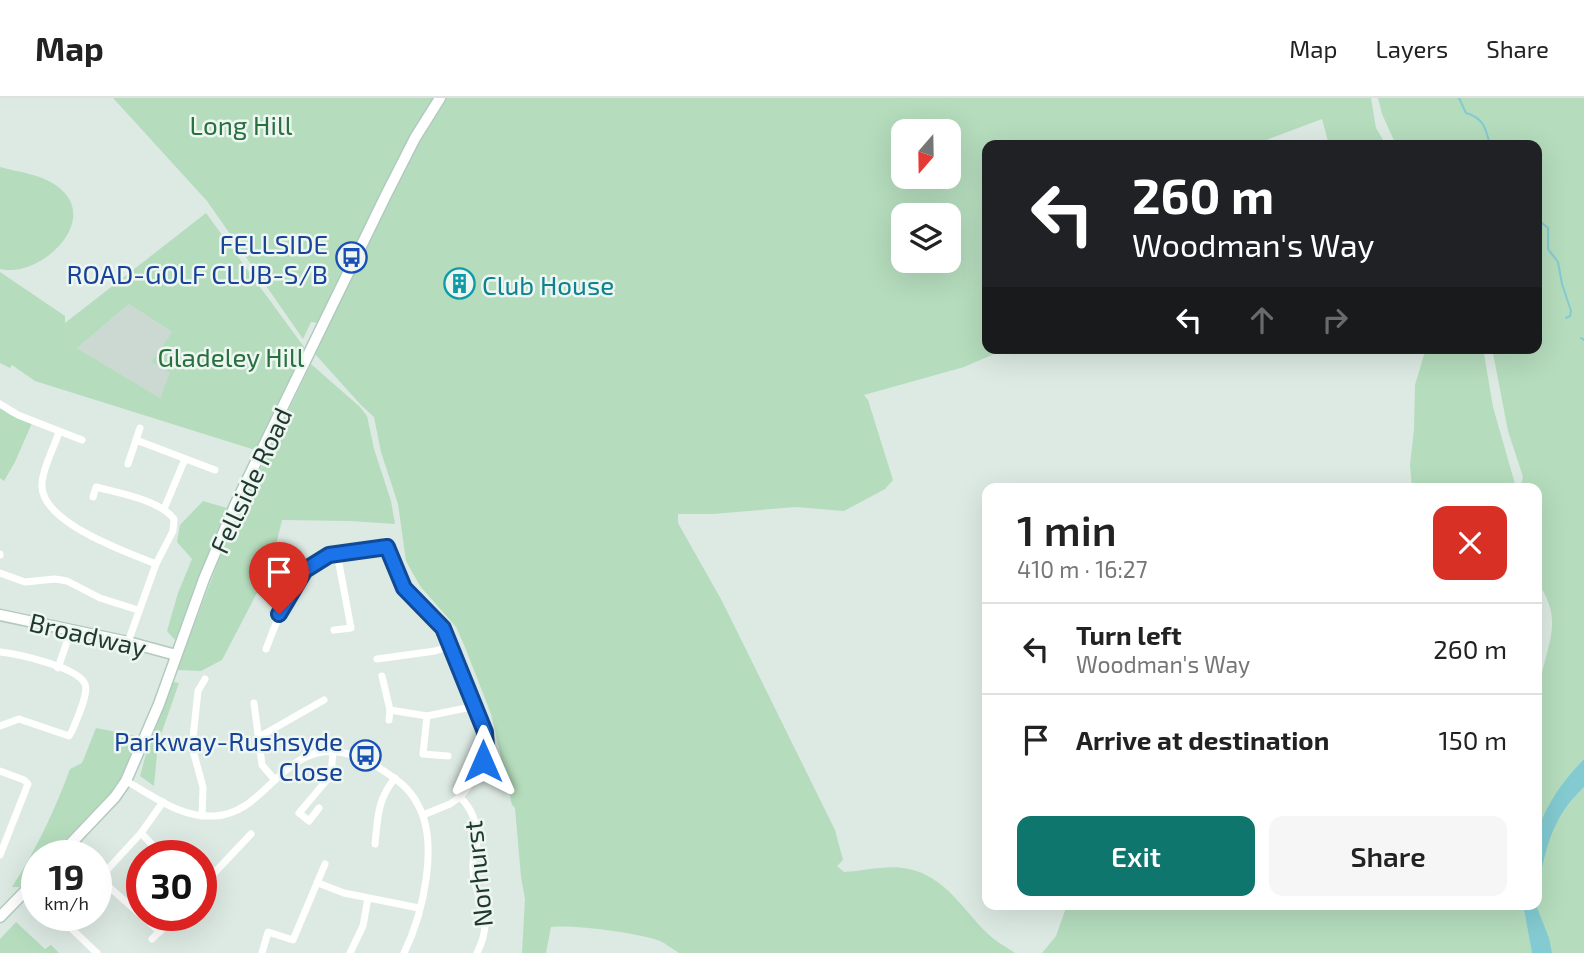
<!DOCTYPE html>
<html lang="en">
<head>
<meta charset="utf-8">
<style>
  :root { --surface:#fff; --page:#f6f6f6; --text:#222; --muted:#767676; --line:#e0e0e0; --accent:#0f766e }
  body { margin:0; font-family:"Exo 2",sans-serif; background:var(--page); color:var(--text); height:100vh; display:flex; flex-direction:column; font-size:26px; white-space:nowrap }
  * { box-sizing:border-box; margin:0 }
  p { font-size:23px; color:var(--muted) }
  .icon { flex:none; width:38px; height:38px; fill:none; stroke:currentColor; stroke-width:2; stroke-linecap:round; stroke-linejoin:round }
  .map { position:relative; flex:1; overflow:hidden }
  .drawer { position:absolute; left:982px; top:385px; width:560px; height:427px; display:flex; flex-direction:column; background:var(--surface); border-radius:14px; box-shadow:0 7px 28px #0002 }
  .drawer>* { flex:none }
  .guide { position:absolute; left:982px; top:42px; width:560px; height:214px; border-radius:14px; box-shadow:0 7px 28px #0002; background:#202124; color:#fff; overflow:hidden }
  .needle { width:46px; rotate:200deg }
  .tools { position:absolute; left:891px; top:21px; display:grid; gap:14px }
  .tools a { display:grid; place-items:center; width:70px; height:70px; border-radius:14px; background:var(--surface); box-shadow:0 7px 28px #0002; font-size:35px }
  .speed { position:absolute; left:21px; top:742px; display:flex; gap:14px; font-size:35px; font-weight:700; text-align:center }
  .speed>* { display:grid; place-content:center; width:91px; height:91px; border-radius:50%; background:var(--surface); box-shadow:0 7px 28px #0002; line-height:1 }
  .speed small { font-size:18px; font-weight:400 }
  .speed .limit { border:10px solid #d22; background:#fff; color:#111 }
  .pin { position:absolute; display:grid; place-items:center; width:60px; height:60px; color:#fff; margin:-72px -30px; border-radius:50% 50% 50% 0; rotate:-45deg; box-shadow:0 0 7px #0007 }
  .pin .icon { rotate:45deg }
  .me { position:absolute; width:77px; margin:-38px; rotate:0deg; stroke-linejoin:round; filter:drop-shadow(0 0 5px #0008) }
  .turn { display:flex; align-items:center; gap:24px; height:147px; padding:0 35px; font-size:32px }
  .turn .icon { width:91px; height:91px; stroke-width:2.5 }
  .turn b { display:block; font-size:49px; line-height:60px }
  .lanes { display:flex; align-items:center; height:66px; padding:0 35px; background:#0003; justify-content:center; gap:35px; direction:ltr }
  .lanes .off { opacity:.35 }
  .round { display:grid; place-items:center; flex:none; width:74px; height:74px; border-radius:14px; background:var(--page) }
  .head { display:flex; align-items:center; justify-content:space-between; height:119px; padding:0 35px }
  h1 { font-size:42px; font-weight:600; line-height:52px }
  .action { display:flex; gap:14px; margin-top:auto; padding:14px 35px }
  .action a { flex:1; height:80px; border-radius:14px; background:var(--accent); color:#fff; font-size:28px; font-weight:600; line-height:80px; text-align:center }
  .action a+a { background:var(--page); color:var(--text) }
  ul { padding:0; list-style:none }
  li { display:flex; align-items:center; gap:21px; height:91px; padding:0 35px; border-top:2px solid var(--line) }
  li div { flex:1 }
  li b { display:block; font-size:26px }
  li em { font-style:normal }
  header { display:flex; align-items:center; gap:42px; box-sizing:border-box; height:98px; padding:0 35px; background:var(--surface); border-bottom:2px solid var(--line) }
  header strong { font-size:33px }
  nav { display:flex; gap:38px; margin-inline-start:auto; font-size:24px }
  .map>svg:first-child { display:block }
  .built { fill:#ccd9d2 }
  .green { fill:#b5dcbd; fill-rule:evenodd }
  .water { fill:#83cad1 }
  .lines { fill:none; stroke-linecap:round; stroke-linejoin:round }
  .stream { stroke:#83cad1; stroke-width:2 }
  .secondary-casing { stroke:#b1cabf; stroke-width:13 }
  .street { stroke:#fff; stroke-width:7 }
  .secondary { stroke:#fff; stroke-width:10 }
  .route-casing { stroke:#114b97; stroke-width:18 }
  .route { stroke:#1a73e8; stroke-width:12 }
  .labels { text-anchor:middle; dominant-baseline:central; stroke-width:5; stroke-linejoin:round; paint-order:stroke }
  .park-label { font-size:26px; fill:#297040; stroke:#eef6f1 }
  .transit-label { font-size:26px; fill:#164399; stroke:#eef6f1; text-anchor:end }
  .culture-label { font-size:26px; fill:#0d838f; stroke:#eef6f1; text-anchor:start }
  .street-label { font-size:26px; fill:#1f3930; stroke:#eef6f1 }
</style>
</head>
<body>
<header>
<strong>Map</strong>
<nav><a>Map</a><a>Layers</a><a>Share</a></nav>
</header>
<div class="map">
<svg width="1584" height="855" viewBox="0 0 1584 855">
  <rect width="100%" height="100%" fill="#ddeae3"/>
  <path class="built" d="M129,206L172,234L151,264L171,275L160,300L77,250Z"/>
  <g class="green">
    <path d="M113,0H435L334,190L319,225L311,224L303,241L207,103Z"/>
    <path d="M446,0H1371L1376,30L1386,47H1329L1322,21L1253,47H987V250H1008L964,269L864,297L868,302L893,382L885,391L844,413L795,409L713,416H678V425L722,503L835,732L843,762L837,768L844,774C864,773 889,766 909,771C946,779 963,812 988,836C996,844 1007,849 1015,855H679C673,851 666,846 660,843C642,835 570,826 551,829L546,855H522L525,801L521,779L515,710L512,707L491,616L465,549L456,529L420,488L406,463L398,406L381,354L374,319L361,307L315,256L405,68ZM903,33H948V79H903ZM903,117H948V163H903Z"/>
    <path d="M1378,0H1584V661C1560,685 1548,710 1537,741V593C1541,584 1541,577 1544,567C1553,531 1559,517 1537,483L1536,390H1520L1523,379L1508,333L1492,250H1536V47H1396L1382,16Z"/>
    <path d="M0,69C18,74 41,76 57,88C103,121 41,181 0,171Z"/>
    <path d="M206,115L304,249L306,255L258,353L35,283L12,267L10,270L0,265V174L65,218V225ZM129,206L172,234L151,264L170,275L160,300L77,250Z"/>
    <path d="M1426,250H1483L1493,309L1515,386L1513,390H1412L1410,367L1414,331L1415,287Z"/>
    <path d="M311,266L360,309L367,318L374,351L391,403L395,426L350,423L282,422L271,468L222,562L201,573L177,572L237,414L240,413Z"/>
    <path d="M0,310L10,317L32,325L15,364L4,383L0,380Z"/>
    <path d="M203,403L230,411L175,542L167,533L178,495L192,461L177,444L180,427Z"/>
    <path d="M172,584L179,585L158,645L154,688L140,678L149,645Z"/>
    <path d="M96,630L137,638L133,656L120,685L50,758H37V772L20,789H12C36,752 55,712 70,671L82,665Z"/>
    <path d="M1584,689V855H1552C1550,850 1550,844 1548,839C1545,829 1536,819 1536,808C1533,767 1553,719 1584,689Z"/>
    <path d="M1067,807H1523L1532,855H1042L1056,838Z"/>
    <path d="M16,824L45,851L51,847L59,855H0V841Z"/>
  </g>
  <g class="water">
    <path d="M1584,661V689C1550,722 1546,751 1537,794C1536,777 1534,759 1536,743C1540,714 1564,681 1584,661Z"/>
    <path d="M1523,807H1536L1549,840L1552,855H1532Z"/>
  </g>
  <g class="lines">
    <g class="stream">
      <path d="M1459,0L1466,15C1484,20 1486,31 1490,47"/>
      <path d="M1536,89V91"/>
      <path d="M1536,120L1548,130V151L1558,164L1562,186L1571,213L1570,218L1566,220"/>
      <path d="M1581,240L1584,242"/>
    </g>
    <defs>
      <g id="secondary">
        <path d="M0,517L128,544L176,557"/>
        <path d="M59,758L115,699L126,683L159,606L204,481L236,405L386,97L415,40L440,0"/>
        <path d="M0,819L37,781"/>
      </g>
    </defs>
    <use href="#secondary" class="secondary-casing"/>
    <g class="street">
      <path d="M0,306L18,317L82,342"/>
      <path d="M59,334C54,350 43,369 42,385C38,424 127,454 156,466"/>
      <path d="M136,342L215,372"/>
      <path d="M128,366L140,330"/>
      <path d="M93,399L96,389C118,395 160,402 174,421L173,433L156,466L128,544"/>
      <path d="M164,411L185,361"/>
      <path d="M385,443L404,490L443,530L485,634L486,649L476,679L460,699L450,706L423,717"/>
      <path d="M0,457V456"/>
      <path d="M0,475L25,484L55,481L67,483L100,500L138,512"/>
      <path d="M334,532L351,530L337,455"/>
      <path d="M266,551C280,515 296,464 338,455C354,451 371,454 387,449"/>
      <path d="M0,554C18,556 78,569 85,586C89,596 76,623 72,633L69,638L19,621L0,628"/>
      <path d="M377,561L435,553L451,548"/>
      <path d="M58,570L71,532"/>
      <path d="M382,578L390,612L389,622"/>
      <path d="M254,605L262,667L275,682"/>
      <path d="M390,612L427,618L476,608"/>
      <path d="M427,618L423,656L448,658"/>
      <path d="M259,639L324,602"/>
      <path d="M0,673L24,682L28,686L0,757"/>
      <path d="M126,683C154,698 180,720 214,718C259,716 275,666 317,655C339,650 359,658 378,669C393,679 408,688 417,705C440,744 423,816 404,855"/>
      <path d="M460,699C472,711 478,726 477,744C476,751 473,758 473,765C471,800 498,813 477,855"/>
      <path d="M319,710L309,723L299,715L331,677L333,653"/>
      <path d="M202,718L203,689L192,649L198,593L205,581"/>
      <path d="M141,735L160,755L167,758"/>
      <path d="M375,746C378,719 377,702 395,680"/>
      <path d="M99,780L160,834"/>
      <path d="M96,784L141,735L163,704"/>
      <path d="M318,785L344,795L419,810"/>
      <path d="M201,789L251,736"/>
      <path d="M57,817L97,855"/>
      <path d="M152,841L176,817"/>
      <path d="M262,855L268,834L293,842L325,766"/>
      <path d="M350,855L363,828L368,800"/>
    </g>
    <use href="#secondary" class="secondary"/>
  </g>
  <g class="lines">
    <defs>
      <path id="route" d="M279,516L305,472L329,457L387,449L404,490L443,530L485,634L486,649L483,663"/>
    </defs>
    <use href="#route" class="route-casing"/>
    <use href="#route" class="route"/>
  </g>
  <defs>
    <symbol id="bus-ring" viewBox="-11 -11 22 22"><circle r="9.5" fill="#eef6f1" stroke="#1a4fb4" stroke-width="1.5"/><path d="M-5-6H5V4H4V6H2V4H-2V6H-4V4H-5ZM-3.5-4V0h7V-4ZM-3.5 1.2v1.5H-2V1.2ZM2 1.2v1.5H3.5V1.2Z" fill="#1a4fb4"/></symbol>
    <symbol id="building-ring" viewBox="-11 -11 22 22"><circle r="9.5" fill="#eef6f1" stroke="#0f9aa8" stroke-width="1.5"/><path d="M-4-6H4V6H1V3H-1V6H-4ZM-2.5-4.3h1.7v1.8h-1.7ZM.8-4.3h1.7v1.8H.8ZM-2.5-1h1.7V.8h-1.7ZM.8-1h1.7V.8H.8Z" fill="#0f9aa8"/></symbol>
  </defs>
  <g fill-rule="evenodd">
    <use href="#bus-ring" x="334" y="142" width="35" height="35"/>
    <use href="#building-ring" x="442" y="168" width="35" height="35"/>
    <use href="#bus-ring" x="348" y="640" width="35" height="35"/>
  </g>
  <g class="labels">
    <g class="park-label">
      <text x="241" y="26">Long Hill</text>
      <text x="231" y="258">Gladeley Hill</text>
    </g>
    <g class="transit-label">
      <text x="328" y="145">FELLSIDE<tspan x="328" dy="30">ROAD-GOLF CLUB-S/B</tspan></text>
      <text x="343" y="642">Parkway-Rushsyde<tspan x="343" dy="30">Close</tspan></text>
    </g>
    <g class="culture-label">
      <text x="482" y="186">Club House</text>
    </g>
    <g class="street-label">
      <text transform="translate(250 382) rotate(-65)">Fellside Road</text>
      <text transform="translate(88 536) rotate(13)">Broadway</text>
      <text transform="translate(477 776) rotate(-96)">Norhurst</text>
    </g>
  </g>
</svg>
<div class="tools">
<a><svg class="needle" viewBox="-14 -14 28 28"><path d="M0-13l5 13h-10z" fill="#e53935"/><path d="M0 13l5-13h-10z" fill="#767676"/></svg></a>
<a><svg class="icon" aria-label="layers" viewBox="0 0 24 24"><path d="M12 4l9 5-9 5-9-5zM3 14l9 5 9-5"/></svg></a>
</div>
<div class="speed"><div>19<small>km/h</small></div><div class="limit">30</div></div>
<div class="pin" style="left:279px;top:516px;background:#d93025"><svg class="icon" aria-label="arrive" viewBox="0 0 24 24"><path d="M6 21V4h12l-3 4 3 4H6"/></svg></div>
<svg class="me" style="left:483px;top:663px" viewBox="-20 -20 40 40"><path d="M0-17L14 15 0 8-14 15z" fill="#1a73e8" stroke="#fff" stroke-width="4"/></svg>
<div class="guide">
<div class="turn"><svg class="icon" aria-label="left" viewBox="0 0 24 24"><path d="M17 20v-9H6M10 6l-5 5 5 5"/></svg><div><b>260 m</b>Woodman's Way</div></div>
<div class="lanes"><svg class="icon" aria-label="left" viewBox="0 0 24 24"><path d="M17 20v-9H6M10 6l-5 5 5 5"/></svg><svg class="icon off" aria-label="ahead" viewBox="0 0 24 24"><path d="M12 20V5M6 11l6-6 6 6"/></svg><svg class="icon off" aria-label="right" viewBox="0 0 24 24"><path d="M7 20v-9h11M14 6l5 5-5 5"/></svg></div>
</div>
<section class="drawer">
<div class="head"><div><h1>1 min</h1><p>410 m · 16:27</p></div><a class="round" style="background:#d93025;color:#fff"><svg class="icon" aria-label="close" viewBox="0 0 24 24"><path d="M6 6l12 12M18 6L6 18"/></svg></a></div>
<ul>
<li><svg class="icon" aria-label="left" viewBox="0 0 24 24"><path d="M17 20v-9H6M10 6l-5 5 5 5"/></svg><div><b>Turn left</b><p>Woodman's Way</p></div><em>260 m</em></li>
<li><svg class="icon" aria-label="arrive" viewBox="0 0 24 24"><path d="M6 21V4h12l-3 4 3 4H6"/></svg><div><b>Arrive at destination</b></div><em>150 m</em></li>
</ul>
<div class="action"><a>Exit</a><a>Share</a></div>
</section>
</div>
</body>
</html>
